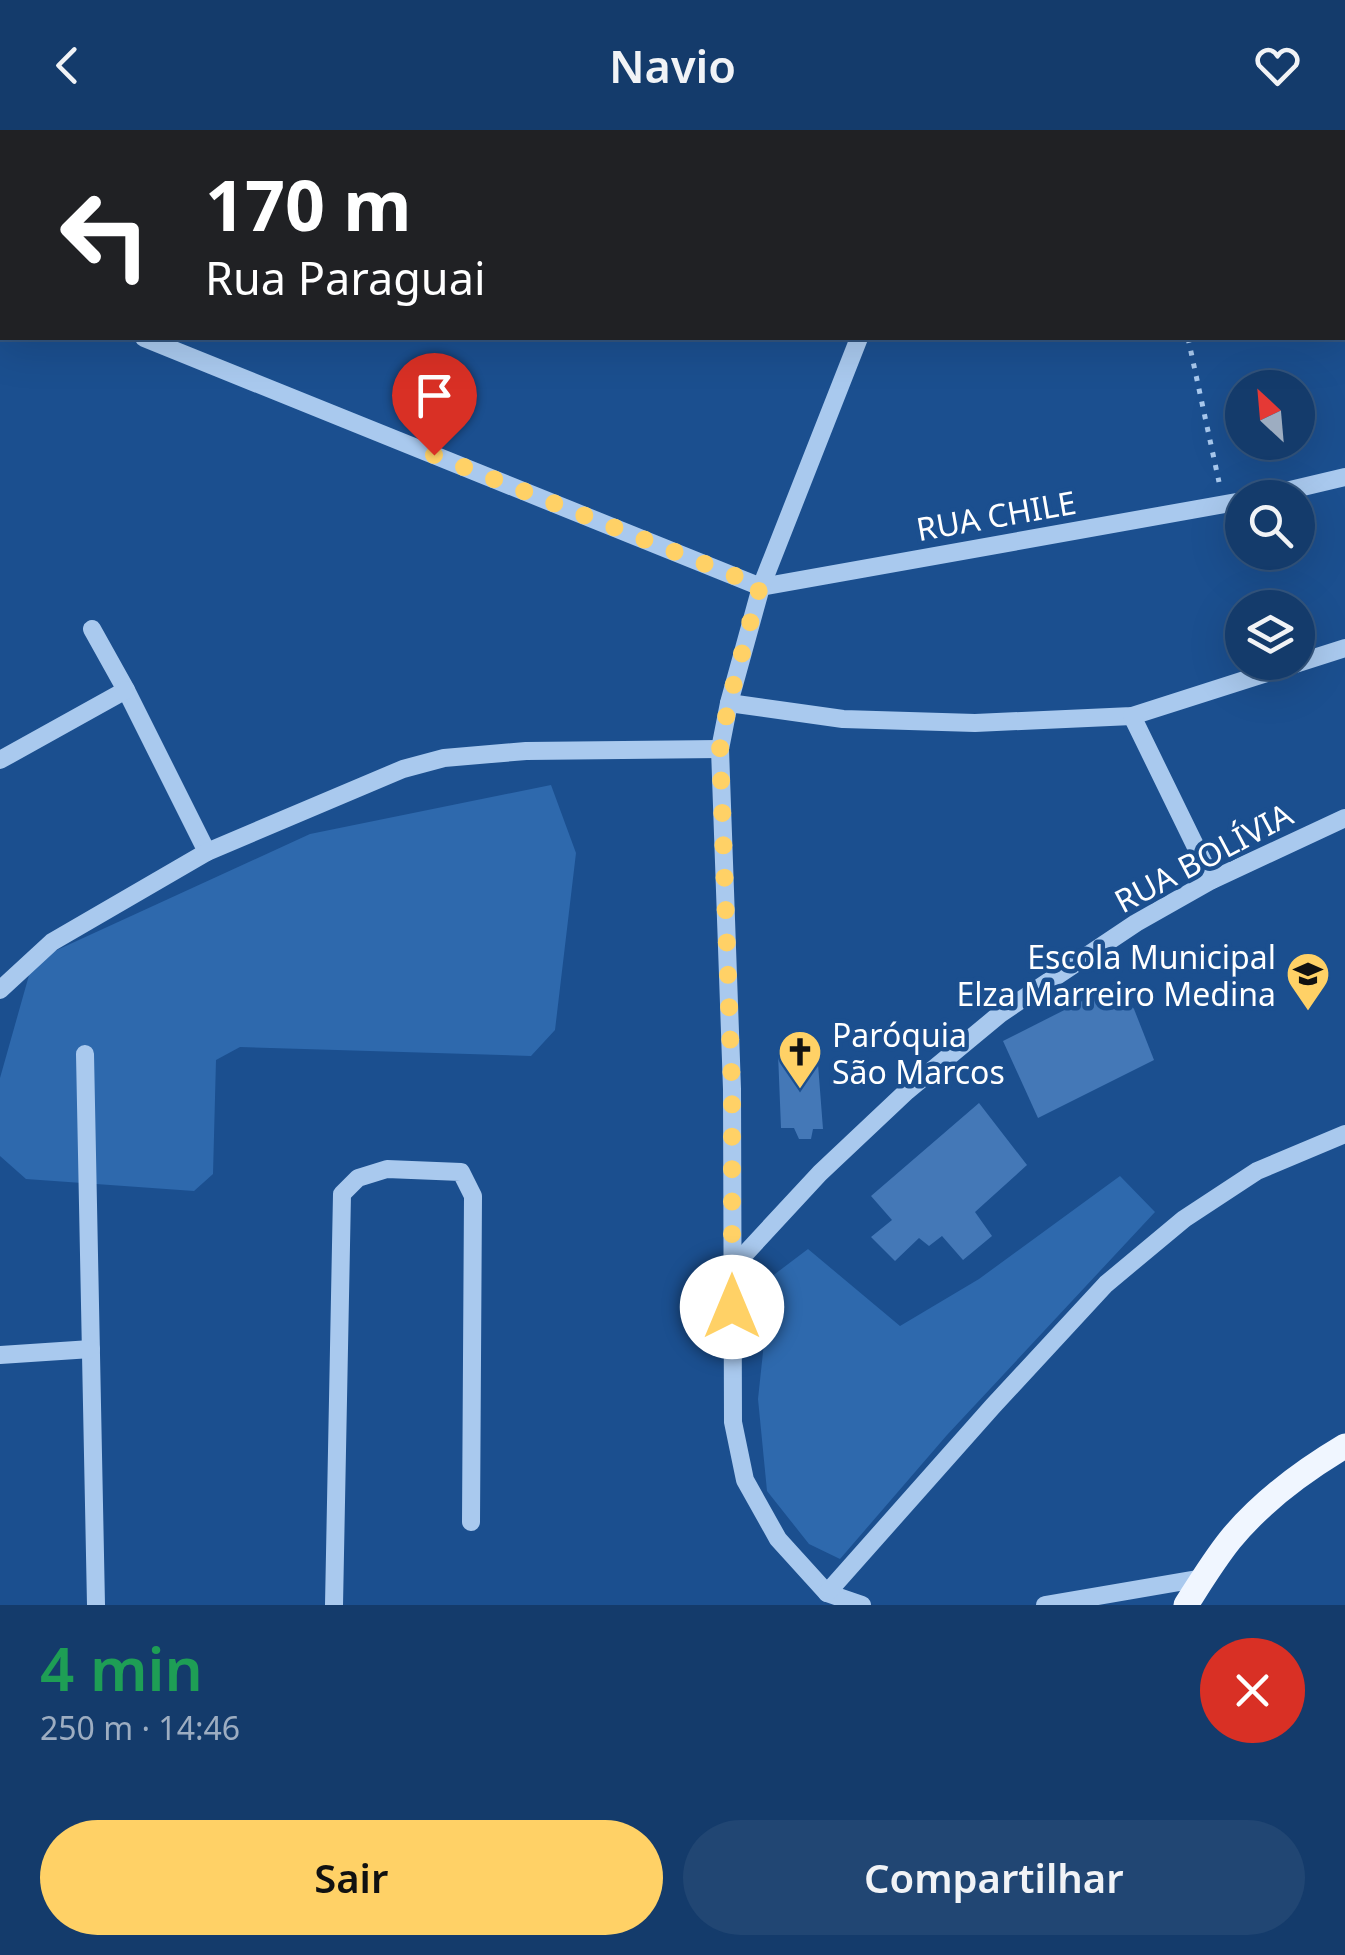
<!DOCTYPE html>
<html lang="pt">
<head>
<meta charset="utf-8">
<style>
  :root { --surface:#143b6b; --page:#214673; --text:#f1f3f6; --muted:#9dadc1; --line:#33557e; --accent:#ffd166 }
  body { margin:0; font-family:"Noto Sans",sans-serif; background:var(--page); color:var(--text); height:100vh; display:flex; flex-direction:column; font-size:38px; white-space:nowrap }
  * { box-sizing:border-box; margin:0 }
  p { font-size:32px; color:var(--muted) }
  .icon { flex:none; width:55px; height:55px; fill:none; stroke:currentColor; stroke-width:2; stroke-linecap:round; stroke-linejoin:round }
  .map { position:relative; height:1475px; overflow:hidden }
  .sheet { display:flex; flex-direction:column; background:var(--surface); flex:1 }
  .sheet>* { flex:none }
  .hud { position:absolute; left:0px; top:0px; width:1345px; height:210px; box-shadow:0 10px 40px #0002,0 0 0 2px var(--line); background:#202124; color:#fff; overflow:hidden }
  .needle { width:65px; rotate:334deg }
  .controls { position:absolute; left:1225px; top:240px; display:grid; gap:20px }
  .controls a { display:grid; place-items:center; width:90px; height:90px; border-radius:50%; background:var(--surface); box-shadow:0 10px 40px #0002,0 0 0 2px var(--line); font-size:50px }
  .pin { position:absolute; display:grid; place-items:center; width:85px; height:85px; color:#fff; margin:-102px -42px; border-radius:50% 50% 50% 0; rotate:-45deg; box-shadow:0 0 10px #0007 }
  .pin .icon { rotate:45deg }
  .me { position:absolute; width:110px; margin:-55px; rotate:0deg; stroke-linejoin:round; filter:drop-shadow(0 0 8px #0008) }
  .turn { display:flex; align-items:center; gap:35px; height:210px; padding:0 40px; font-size:45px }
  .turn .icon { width:130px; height:130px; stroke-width:2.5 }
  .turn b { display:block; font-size:70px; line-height:85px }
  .round { display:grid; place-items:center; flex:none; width:105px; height:105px; border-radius:52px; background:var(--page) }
  .overview { display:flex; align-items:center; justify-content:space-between; height:170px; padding:0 40px }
  h1 { font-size:60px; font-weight:600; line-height:75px; color:#1e9e55 }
  .primary-button { display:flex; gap:20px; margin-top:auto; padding:20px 40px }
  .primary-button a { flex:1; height:115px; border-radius:60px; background:var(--accent); color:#111; font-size:40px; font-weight:600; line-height:115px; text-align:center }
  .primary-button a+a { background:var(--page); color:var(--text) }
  header { display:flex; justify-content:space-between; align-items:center; height:130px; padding:0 40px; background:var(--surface); font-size:45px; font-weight:600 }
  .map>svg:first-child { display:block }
  .green { fill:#2e69ad }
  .building { fill:#4478b7 }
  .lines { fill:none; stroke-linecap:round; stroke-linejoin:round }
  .path { stroke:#a9c9ee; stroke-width:5; stroke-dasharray:5 8; stroke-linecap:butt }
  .minor { stroke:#a9c9ee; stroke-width:18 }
  .major { stroke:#f0f6ff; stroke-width:25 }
  .route { stroke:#ffd166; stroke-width:18; stroke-dasharray:0 32.4 }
  .labels { text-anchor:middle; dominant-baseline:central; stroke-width:9; stroke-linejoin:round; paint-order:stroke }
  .street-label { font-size:32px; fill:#fff; stroke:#1b4f8f }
  .poi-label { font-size:32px; fill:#fff; stroke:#1b4f8f; text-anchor:end }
</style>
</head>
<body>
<header><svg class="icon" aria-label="back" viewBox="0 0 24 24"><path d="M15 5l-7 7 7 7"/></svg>Navio<svg class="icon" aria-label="heart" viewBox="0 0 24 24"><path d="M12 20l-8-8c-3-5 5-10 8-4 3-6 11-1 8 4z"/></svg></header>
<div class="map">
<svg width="1345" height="1475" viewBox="0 0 1345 1475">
  <rect width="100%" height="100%" fill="#1b4f8f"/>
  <g class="green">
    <path d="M551,655L576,723L555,900L531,926L240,917L216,930L213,1044L194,1061L26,1049L0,1026V948L33,831L310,704Z"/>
    <path d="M1120,1046L1155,1082L947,1305L840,1429L809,1414L767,1361L758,1269L771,1147L808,1119L900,1196L979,1149Z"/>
  </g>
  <g class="building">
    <path d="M1114,855L1134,879L1154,930L1038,988L1003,911Z"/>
    <path d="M817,921L823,999H813L811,1009H799L794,998H781L778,923Z"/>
    <path d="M979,973L1027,1035L975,1082L992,1106L963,1130L942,1106L929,1116L919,1108L895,1131L871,1107L892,1090L871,1066Z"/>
  </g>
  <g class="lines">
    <g class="path">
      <path d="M1217,0V2"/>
      <path d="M1188,208L1219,352"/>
    </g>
    <g class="minor">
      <path d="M455,0L461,2"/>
      <path d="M61,2V0"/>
      <path d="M584,2L587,0"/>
      <path d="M1342,66H1345"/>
      <path d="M144,208L761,457L1242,371"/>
      <path d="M859,208L761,457L729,573L720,619L732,959L733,1292L745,1350L778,1409L827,1463L862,1475"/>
      <path d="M1256,368L1345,347"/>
      <path d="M92,499L126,560L207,722"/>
      <path d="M729,573L843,589L975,593L1132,586L1345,518"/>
      <path d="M1132,586L1212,750"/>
      <path d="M0,630L126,560"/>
      <path d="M0,860L52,812L207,722L403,639L444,628L526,621L720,619"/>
      <path d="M85,924L96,1475"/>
      <path d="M731,1139L820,1043L907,961L1000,884L1136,793L1212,750L1345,688"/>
      <path d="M0,1225L91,1219"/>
      <path d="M827,1463L993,1276L1106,1154L1184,1089L1257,1041L1345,1004"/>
      <path d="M334,1475L342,1064L358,1048L387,1039L461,1042L473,1066L471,1392"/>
      <path d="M1045,1475L1203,1448"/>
    </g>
    <path class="major" d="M1186,1475C1200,1453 1214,1430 1230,1410C1261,1372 1303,1341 1345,1316"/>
  </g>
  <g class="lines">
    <path class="route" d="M434,325L760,456L729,572L720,619L732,960V1177"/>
  </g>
  <defs>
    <symbol id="school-pin" viewBox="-11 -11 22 30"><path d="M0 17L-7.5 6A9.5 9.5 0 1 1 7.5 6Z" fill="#ffd166" stroke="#1b4f8f"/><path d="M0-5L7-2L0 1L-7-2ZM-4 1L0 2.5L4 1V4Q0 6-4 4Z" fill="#111"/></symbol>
    <symbol id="church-pin" viewBox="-11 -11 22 30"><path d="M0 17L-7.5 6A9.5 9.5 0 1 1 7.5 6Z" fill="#ffd166" stroke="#1b4f8f"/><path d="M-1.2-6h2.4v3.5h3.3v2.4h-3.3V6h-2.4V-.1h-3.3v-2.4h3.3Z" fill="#111"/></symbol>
  </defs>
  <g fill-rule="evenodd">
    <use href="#school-pin" x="1283" y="819" width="50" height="68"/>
    <use href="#church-pin" x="775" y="897" width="50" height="68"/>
  </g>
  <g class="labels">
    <g class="street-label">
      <text transform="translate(996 385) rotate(-10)">RUA CHILE</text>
      <text transform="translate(1203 727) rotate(-28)">RUA BOLÍVIA</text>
    </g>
    <g class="poi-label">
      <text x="1276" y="826">Escola Municipal<tspan x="1276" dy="37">Elza Marreiro Medina</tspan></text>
      <text x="832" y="904" text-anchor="start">Paróquia<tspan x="832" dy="37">São Marcos</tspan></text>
    </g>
  </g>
</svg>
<div class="controls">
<a><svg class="needle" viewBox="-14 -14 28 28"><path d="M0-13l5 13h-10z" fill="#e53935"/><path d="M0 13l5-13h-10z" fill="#9dadc1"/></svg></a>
<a><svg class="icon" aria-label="search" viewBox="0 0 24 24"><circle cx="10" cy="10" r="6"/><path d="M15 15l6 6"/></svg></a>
<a><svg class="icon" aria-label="layers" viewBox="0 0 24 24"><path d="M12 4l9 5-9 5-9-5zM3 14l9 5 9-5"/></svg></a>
</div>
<div class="pin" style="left:434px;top:325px;background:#d93025"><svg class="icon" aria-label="arrive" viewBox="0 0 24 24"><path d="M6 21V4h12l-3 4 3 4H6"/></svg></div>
<svg class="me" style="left:732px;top:1177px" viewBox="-20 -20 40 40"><circle r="19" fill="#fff"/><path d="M0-13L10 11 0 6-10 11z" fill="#ffd166"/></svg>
<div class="hud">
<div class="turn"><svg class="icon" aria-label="left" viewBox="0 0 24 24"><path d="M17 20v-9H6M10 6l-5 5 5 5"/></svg><div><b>170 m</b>Rua Paraguai</div></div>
</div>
</div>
<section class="sheet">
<div class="overview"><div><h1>4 min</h1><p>250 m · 14:46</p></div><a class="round" style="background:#d93025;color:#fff"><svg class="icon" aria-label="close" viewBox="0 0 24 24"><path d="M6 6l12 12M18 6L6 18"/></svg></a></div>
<div class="primary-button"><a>Sair</a><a>Compartilhar</a></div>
</section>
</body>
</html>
